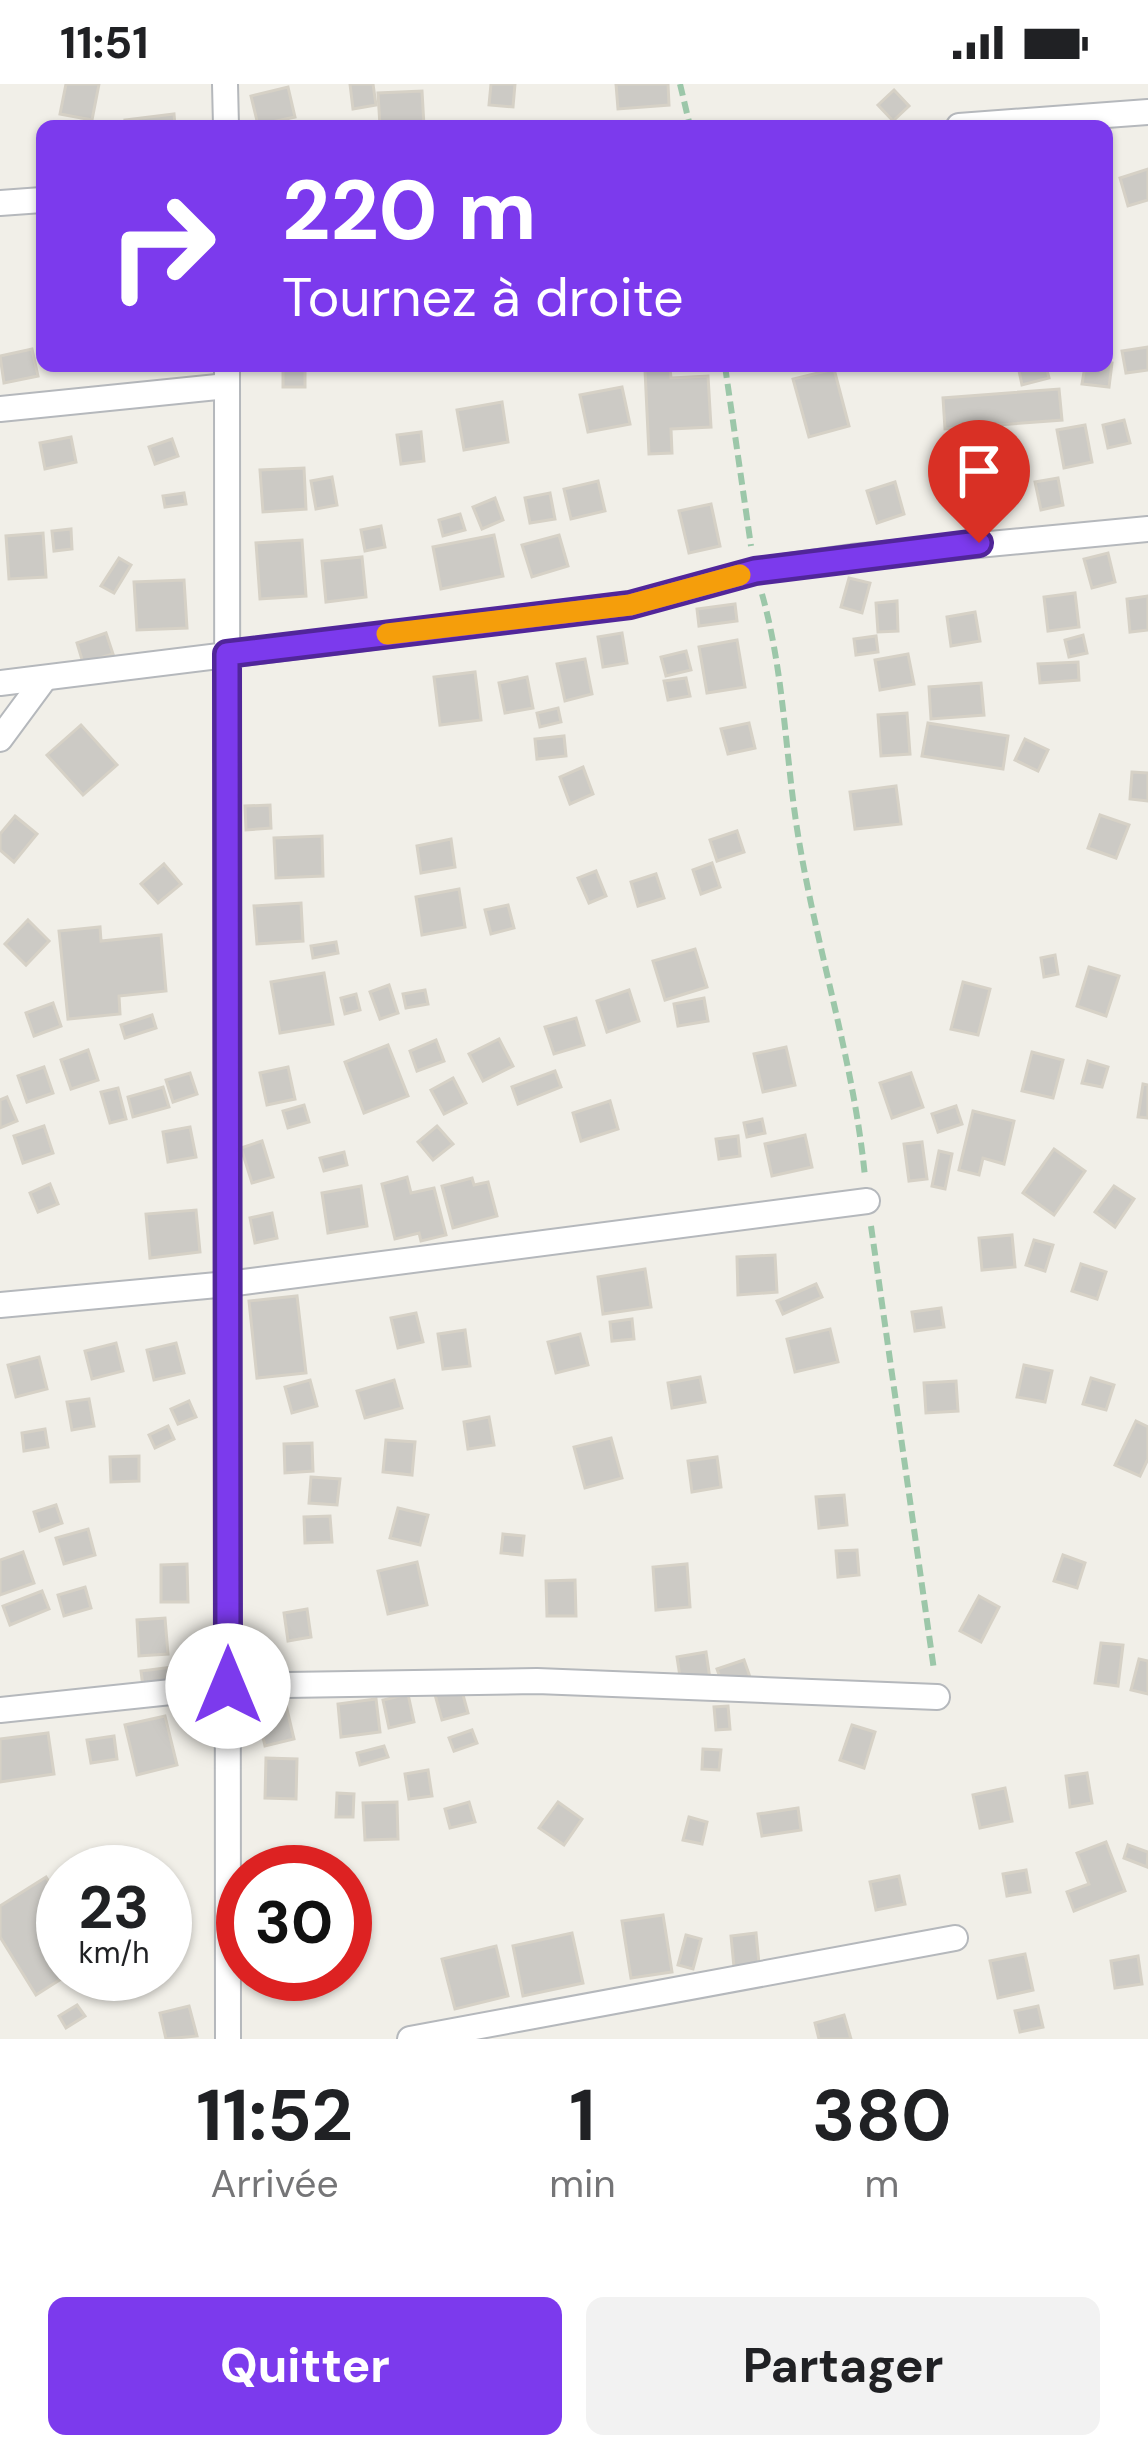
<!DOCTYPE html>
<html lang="fr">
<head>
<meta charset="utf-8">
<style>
  :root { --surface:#fff; --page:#f2f2f2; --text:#202124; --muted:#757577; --accent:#7c3aed }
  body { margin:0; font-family:"DM Sans",sans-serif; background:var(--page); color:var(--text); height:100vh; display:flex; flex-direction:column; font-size:45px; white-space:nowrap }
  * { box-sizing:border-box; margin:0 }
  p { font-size:39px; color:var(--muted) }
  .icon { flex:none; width:66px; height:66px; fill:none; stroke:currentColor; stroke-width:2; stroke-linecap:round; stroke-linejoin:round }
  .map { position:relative; height:1955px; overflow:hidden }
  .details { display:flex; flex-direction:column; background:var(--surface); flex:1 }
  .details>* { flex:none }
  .hud { position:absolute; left:36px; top:36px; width:1077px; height:252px; border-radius:18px; box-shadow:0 3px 9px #0004; background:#7c3aed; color:#fff; overflow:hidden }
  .speed { position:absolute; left:36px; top:1761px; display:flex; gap:24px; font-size:60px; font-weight:700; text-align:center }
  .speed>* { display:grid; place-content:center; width:156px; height:156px; border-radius:50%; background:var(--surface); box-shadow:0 3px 9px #0004; line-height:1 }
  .speed small { font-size:30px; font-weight:400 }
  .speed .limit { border:18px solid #d22; background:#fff; color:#111 }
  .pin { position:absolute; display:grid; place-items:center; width:102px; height:102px; color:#fff; margin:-123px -51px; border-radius:50% 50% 50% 0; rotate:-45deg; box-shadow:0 0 12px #0007 }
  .pin .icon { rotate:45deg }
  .me { position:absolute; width:132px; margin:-66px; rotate:0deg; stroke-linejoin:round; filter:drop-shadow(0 0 9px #0008) }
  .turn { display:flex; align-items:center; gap:42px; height:252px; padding:0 48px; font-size:54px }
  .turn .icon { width:156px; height:156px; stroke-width:2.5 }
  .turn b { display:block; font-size:84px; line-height:102px }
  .eta { display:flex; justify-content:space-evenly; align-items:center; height:204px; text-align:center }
  .eta b { font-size:72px; font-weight:700; line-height:84px }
  .action { display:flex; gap:24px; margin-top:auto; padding:24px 48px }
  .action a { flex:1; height:138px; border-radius:18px; background:var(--accent); color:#fff; font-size:48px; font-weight:700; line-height:138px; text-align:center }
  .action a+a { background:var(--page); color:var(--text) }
  .status { display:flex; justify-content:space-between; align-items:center; height:84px; padding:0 60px; background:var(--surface); direction:ltr }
  .status svg { height:33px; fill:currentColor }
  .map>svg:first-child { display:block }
  .building { fill:#cccac5; stroke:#d6d1c6; stroke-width:3 }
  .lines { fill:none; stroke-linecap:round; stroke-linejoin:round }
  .street-casing { stroke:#b5b8bc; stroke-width:28 }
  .path { stroke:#9cc7a9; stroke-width:6; stroke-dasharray:12 6; stroke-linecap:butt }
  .street { stroke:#fff; stroke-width:24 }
  .route-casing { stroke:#51269a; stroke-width:30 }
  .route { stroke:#7c3aed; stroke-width:21 }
  .slow { stroke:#f59e0b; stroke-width:21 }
</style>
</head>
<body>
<div class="status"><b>11:51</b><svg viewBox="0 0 49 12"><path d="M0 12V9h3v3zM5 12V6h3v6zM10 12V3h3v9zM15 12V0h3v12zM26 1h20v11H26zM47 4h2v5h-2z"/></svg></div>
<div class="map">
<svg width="1148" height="1955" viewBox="0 0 1148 1955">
  <rect width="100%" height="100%" fill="#f1efe8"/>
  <g class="building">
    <path d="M66,0H99L92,36L60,30Z"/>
    <path d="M350,0H373L376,21L353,25Z"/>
    <path d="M491,0H515L513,23L489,21Z"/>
    <path d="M616,0H668L669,21L618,25Z"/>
    <path d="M288,3L295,33L258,41L251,12Z"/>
    <path d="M894,6L909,22L893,37L878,21Z"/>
    <path d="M422,7L424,42H380L378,9Z"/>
    <path d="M174,30L175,42H126L125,36Z"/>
    <path d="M1148,85V116L1128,122L1120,94Z"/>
    <path d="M1148,263V286L1126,289L1122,267Z"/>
    <path d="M32,265L38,292L4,299L0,272Z"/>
    <path d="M1107,278L1112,279L1109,303L1082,300L1085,282H1107Z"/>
    <rect x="283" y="282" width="22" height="21"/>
    <path d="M1018,282H1046L1049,294L1022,301Z"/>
    <path d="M670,285L671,294L708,292L711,343L671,345L672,369L649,370L645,286Z"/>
    <path d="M834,285L849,342L809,353L793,295Z"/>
    <path d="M622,303L630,340L588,348L580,311Z"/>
    <path d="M1059,305L1062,336L945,345L943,314Z"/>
    <path d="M502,318L508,358L464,366L457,326Z"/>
    <path d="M1124,336L1130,359L1108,364L1103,341Z"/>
    <path d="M1085,341L1092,378L1064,384L1057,346Z"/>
    <path d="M421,348L424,377L401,380L397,351Z"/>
    <path d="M71,353L76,378L45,385L40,359Z"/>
    <path d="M172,355L178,372L155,380L149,363Z"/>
    <path d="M304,384L306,425L263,428L260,386Z"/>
    <path d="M332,393L337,421L316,425L311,397Z"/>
    <path d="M1058,394L1063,421L1041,426L1035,398Z"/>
    <path d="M989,396L995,427L964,433L958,403Z"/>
    <path d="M598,397L605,427L571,435L564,405Z"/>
    <path d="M895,398L904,430L877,439L867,407Z"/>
    <path d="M184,409L186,420L165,423L163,412Z"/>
    <path d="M550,409L555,435L530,439L525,414Z"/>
    <path d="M495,414L503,436L482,445L473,423Z"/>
    <path d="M711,420L720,462L689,469L679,427Z"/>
    <path d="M460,430L465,446L443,452L439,436Z"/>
    <path d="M381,442L385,463L365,467L361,446Z"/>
    <path d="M71,445L72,465L54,467L52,447Z"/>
    <path d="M43,449L46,493L9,495L6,452Z"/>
    <path d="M494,451L503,492L441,505L433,463Z"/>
    <path d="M559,451L568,482L532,493L522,461Z"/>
    <path d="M302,456L306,512L260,515L256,459Z"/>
    <path d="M1108,469L1115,498L1092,504L1084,475Z"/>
    <path d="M362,473L366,513L326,518L322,477Z"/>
    <path d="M119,474L131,481L114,509L101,502Z"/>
    <path d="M849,494L870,499L862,529L841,523Z"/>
    <path d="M184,496L187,544L137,546L134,498Z"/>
    <path d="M1075,509L1079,543L1048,547L1044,513Z"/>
    <path d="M1148,512V546L1130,548L1127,515Z"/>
    <path d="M897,517L898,547L878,548L876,519Z"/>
    <path d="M735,520L737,537L699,542L697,525Z"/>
    <path d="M975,528L980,557L951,562L947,533Z"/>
    <path d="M106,549L113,570L83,579L77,559Z"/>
    <path d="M622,549L627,579L603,583L598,553Z"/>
    <path d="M1083,551L1087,569L1069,573L1065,556Z"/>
    <path d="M876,552L878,568L856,571L854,555Z"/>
    <path d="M737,556L745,603L707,609L699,563Z"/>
    <path d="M686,567L691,586L666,592L661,573Z"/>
    <path d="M908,570L914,600L880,606L875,576Z"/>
    <path d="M585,575L592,610L565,617L557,580Z"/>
    <path d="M1078,578L1079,596L1040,599L1038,580Z"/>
    <path d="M475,588L481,636L440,641L434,593Z"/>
    <path d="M527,593L533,624L505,629L499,599Z"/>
    <path d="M686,594L690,612L668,616L664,597Z"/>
    <path d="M981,599L984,631L931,635L929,603Z"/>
    <path d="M558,624L561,638L540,643L537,629Z"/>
    <path d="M907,629L910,670L881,672L878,631Z"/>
    <path d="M749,639L755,664L728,670L721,645Z"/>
    <path d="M928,639L1008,652L1003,685L922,672Z"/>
    <path d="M81,641L117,681L83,711L47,671Z"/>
    <path d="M564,652L566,672L537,675L535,655Z"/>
    <path d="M1025,655L1048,666L1038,687L1015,676Z"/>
    <path d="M583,683L593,710L570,720L560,693Z"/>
    <path d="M1132,688L1148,689V717L1130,715Z"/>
    <path d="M896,702L901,740L855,745L850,708Z"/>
    <path d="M270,721L271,744L246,746L245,722Z"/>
    <path d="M1100,731L1129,741L1116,774L1088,764Z"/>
    <path d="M15,732L37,750L14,778L0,766V750Z"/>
    <path d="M737,747L744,768L717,777L710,756Z"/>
    <path d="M322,752L323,792L276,794L274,754Z"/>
    <path d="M451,755L455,783L421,789L417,762Z"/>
    <path d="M712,779L720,803L701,810L693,786Z"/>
    <path d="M164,780L181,800L158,819L141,800Z"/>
    <path d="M596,787L606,812L589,819L578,794Z"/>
    <path d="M656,790L664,814L638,822L631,798Z"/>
    <path d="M459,805L465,843L422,851L416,813Z"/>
    <path d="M301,819L303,857L257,860L254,822Z"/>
    <path d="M508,821L514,844L491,850L485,826Z"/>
    <path d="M28,836L49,857L26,881L5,860Z"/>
    <path d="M100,843L101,857L161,851L166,907L119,912L120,930L68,935L59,847Z"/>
    <path d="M336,858L338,869L313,874L311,862Z"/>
    <path d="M695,865L707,903L665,916L653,877Z"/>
    <path d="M1055,871L1058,890L1044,893L1041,874Z"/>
    <path d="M1089,883L1119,892L1106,932L1077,922Z"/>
    <path d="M324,889L333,940L280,949L271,898Z"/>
    <path d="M963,898L990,905L978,951L951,945Z"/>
    <path d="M389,901L398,929L380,935L370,908Z"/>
    <path d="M425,906L428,920L406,924L403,910Z"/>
    <path d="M629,906L639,937L607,948L597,917Z"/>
    <path d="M356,910L360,926L345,930L341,914Z"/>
    <path d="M704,914L708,937L678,942L674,920Z"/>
    <path d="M53,919L61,942L34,952L26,929Z"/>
    <path d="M152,931L156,944L125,954L121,941Z"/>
    <path d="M576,934L584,961L554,970L545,943Z"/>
    <path d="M499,955L513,982L483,997L469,970Z"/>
    <path d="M436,956L444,977L417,987L410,967Z"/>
    <path d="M388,961L408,1012L364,1029L345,978Z"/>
    <path d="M786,963L795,1001L763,1008L754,970Z"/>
    <path d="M88,966L98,996L71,1005L61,976Z"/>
    <path d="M1032,968L1063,976L1053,1014L1022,1007Z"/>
    <path d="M1088,977L1108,983L1102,1003L1082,999Z"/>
    <path d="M44,983L53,1009L27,1018L18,992Z"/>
    <path d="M288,983L295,1015L267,1021L260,989Z"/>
    <path d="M555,987L561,1003L518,1020L512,1003Z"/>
    <path d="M190,989L197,1010L173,1018L166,996Z"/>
    <path d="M911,989L923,1023L892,1034L880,999Z"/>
    <path d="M453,994L466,1019L444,1030L431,1006Z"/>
    <path d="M1143,1000L1148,1001V1034L1138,1033Z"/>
    <path d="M163,1003L169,1023L133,1033L128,1013Z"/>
    <path d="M118,1004L126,1035L110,1039L101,1008Z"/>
    <path d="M7,1013L17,1037L0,1044V1016Z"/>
    <path d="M610,1017L618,1045L581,1057L573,1029Z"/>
    <path d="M304,1021L309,1038L288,1044L283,1027Z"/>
    <path d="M956,1022L962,1040L938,1048L932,1030Z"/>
    <path d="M973,1027L1014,1037L1004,1080L983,1074L979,1091L959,1086Z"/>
    <path d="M762,1035L765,1049L747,1053L744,1039Z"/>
    <path d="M44,1042L53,1069L23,1079L14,1052Z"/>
    <path d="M437,1042L453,1060L433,1076L418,1058Z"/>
    <path d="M190,1043L196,1073L168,1078L163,1048Z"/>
    <path d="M805,1051L812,1083L772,1092L765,1060Z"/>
    <path d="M738,1052L740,1072L719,1075L716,1055Z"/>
    <path d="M262,1057L273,1093L252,1099L241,1064Z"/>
    <path d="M922,1058L927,1095L909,1097L904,1060Z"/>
    <path d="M1054,1065L1085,1087L1054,1131L1023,1109Z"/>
    <path d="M939,1067L952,1070L945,1105L932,1102Z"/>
    <path d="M344,1068L347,1081L324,1087L320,1074Z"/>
    <path d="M407,1093L411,1109L434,1104L446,1151L421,1157L419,1149L395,1155L382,1100Z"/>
    <path d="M472,1094L474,1101L488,1098L497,1132L453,1144L442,1102Z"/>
    <path d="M50,1100L58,1120L38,1128L30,1109Z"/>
    <path d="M361,1102L367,1142L328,1149L322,1109Z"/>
    <path d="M1114,1102L1134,1115L1115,1143L1095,1128Z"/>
    <path d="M196,1126L200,1168L150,1174L146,1130Z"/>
    <path d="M272,1129L277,1154L255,1159L250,1134Z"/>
    <path d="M1012,1151L1015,1183L982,1186L979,1154Z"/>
    <path d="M1034,1156L1053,1161L1045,1187L1026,1181Z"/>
    <path d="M775,1171L777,1208L738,1211L737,1173Z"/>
    <path d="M1081,1180L1106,1188L1097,1215L1072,1207Z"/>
    <path d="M645,1185L651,1223L603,1230L598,1193Z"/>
    <path d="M816,1200L822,1213L783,1230L777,1217Z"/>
    <path d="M297,1212L306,1289L257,1294L249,1217Z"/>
    <path d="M941,1224L944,1243L915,1247L912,1228Z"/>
    <path d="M416,1229L423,1258L398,1264L391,1234Z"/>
    <path d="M632,1235L634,1255L612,1257L610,1238Z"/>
    <path d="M830,1245L838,1278L795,1288L787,1255Z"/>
    <path d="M465,1246L470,1282L443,1285L438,1250Z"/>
    <path d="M580,1250L588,1281L556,1289L548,1258Z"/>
    <path d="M116,1259L123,1287L92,1295L85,1267Z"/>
    <path d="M176,1259L184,1289L154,1296L147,1266Z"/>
    <path d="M39,1273L47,1305L16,1313L8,1281Z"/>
    <path d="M1024,1281L1052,1287L1045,1318L1017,1313Z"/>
    <path d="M700,1293L705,1318L672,1324L668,1299Z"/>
    <path d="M1091,1294L1114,1301L1106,1326L1083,1320Z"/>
    <path d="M310,1296L317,1322L292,1329L285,1303Z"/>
    <path d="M394,1296L402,1324L365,1334L357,1307Z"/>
    <path d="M956,1297L958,1327L926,1329L924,1299Z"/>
    <path d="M89,1315L94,1342L72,1346L67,1318Z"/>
    <path d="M189,1317L196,1333L178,1340L171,1325Z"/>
    <path d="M489,1333L494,1361L468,1365L464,1338Z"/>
    <path d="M1136,1337L1148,1343V1375L1140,1392L1115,1381Z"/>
    <path d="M168,1342L174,1355L155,1364L149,1351Z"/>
    <path d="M45,1345L48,1363L24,1367L22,1349Z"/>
    <path d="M611,1354L622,1394L585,1404L574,1363Z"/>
    <path d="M386,1356L415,1358L412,1391L383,1388Z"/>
    <path d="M312,1359L313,1387L285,1389L284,1360Z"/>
    <path d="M139,1372V1397L111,1398L110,1373Z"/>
    <path d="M717,1373L721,1403L692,1408L688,1377Z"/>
    <path d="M311,1393L340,1395L337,1421L309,1419Z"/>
    <path d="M844,1411L847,1441L819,1444L816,1413Z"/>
    <path d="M56,1421L62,1439L40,1447L34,1428Z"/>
    <path d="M398,1424L428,1431L420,1461L390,1454Z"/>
    <path d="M330,1432L332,1458L305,1459L304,1433Z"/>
    <path d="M88,1445L95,1471L64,1480L56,1454Z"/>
    <path d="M503,1450L524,1452L522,1471L501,1469Z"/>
    <path d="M857,1466L859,1491L838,1493L836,1467Z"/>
    <path d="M23,1468L34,1499L0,1511V1476Z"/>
    <path d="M1063,1471L1085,1479L1077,1504L1054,1497Z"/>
    <path d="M417,1478L427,1521L388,1530L378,1487Z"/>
    <path d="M187,1480L188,1518H161V1481Z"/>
    <path d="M687,1480L690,1523L656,1526L653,1483Z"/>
    <path d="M575,1496L576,1532H547L546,1497Z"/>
    <path d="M85,1503L91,1524L64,1532L58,1511Z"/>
    <path d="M42,1507L49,1525L10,1541L3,1522Z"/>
    <path d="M979,1512L999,1523L981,1558L960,1547Z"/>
    <path d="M307,1525L311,1553L288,1557L284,1529Z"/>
    <path d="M165,1534L168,1570L139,1572L137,1536Z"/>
    <path d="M1101,1559L1123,1561L1118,1602L1095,1599Z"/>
    <path d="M706,1568L710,1595L681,1599L677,1573Z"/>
    <path d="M1139,1575L1148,1577V1610L1131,1606Z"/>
    <path d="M744,1576L750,1593L723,1602L717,1585Z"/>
    <path d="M189,1581L191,1598L143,1603L141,1587Z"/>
    <path d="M460,1600L468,1629L442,1636L434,1607Z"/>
    <path d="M408,1610L414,1638L389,1644L383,1616Z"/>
    <path d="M376,1615L380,1648L341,1653L338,1620Z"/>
    <path d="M286,1621L294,1655L265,1662L257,1628Z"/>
    <path d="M728,1622L730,1645L716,1646L714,1623Z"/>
    <path d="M165,1632L177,1681L137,1691L125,1641Z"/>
    <path d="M852,1641L875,1648L864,1684L840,1676Z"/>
    <path d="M472,1646L477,1659L454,1667L449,1654Z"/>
    <path d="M48,1649L54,1690L0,1698V1655Z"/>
    <path d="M114,1652L117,1675L91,1679L87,1656Z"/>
    <path d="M384,1662L388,1673L360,1681L357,1669Z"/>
    <path d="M703,1665L721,1666L719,1686L702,1685Z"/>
    <path d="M266,1674L297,1675L296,1715L265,1714Z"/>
    <path d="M428,1686L432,1712L409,1715L405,1690Z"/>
    <path d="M1087,1689L1092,1719L1070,1723L1066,1692Z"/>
    <path d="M1005,1704L1012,1737L980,1744L973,1711Z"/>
    <path d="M337,1709L354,1710L353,1733H336Z"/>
    <path d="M397,1718L398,1755L365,1756L363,1719Z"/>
    <path d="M469,1718L475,1738L450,1744L445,1725Z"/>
    <path d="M558,1718L582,1735L564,1761L539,1744Z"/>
    <path d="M798,1724L801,1746L762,1752L758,1730Z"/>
    <path d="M689,1733L707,1738L702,1760L683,1756Z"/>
    <path d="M1106,1758L1125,1807L1074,1827L1067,1808L1089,1800L1077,1769Z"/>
    <path d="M1128,1761L1148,1768L1147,1783L1124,1774Z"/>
    <path d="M1026,1786L1030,1808L1007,1812L1003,1790Z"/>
    <path d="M899,1792L905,1820L876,1826L870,1798Z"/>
    <path d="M46,1793L63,1820V1890H69L36,1911L0,1853V1822Z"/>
    <path d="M663,1831L672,1888L631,1894L622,1837Z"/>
    <path d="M572,1849L583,1899L523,1912L513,1862Z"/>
    <path d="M756,1849L759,1880L734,1883L731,1852Z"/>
    <path d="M686,1851L701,1855L693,1885L678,1881Z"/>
    <path d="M496,1862L508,1912L455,1925L442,1875Z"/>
    <path d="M1025,1870L1033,1906L998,1914L990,1877Z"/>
    <path d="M1138,1872L1142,1900L1115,1904L1111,1877Z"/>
    <path d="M77,1921L85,1932L66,1944L59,1932Z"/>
    <path d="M189,1922L197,1952L166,1955L160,1929Z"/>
    <path d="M1038,1922L1043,1943L1020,1948L1015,1927Z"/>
    <path d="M844,1931L851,1955H819L815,1939Z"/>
  </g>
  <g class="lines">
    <defs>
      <g id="street">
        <path d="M225,0L226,42"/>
        <path d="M959,42L1148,28"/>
        <path d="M0,119L42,116"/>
        <path d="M227,282L228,1955"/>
        <path d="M0,325L227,302"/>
        <path d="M0,599L630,521L755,487L852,473L1148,445"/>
        <path d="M0,655L45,594"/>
        <path d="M0,1221L228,1200L867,1117"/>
        <path d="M0,1626L228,1602L537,1597L937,1613"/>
        <path d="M410,1955L955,1854"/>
      </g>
    </defs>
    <use href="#street" class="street-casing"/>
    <g class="path">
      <path d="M680,0L690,42"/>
      <path d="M725,282L751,462"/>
      <path d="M762,510C785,592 785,674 799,757C818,870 854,979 865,1093"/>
      <path d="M871,1142L934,1586"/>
    </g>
    <use href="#street" class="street"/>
  </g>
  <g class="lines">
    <defs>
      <path id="route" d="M228,1602L227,570L630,521L755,487L979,459"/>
    </defs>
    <use href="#route" class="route-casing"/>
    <use href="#route" class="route"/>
    <path class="slow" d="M387,550L630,521L740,491"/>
  </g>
</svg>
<div class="speed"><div>23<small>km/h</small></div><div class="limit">30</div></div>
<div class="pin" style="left:979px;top:459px;background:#d93025"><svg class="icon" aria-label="arrive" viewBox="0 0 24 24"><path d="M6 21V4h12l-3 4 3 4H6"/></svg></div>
<svg class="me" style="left:228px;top:1602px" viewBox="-20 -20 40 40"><circle r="19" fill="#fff"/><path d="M0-13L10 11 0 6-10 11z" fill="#7c3aed"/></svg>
<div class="hud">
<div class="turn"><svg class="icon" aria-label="right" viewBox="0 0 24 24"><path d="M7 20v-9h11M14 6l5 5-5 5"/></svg><div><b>220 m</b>Tournez à droite</div></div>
</div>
</div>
<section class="details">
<div class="eta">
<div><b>11:52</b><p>Arrivée</p></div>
<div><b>1</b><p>min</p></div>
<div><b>380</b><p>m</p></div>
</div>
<div class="action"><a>Quitter</a><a>Partager</a></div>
</section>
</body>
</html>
